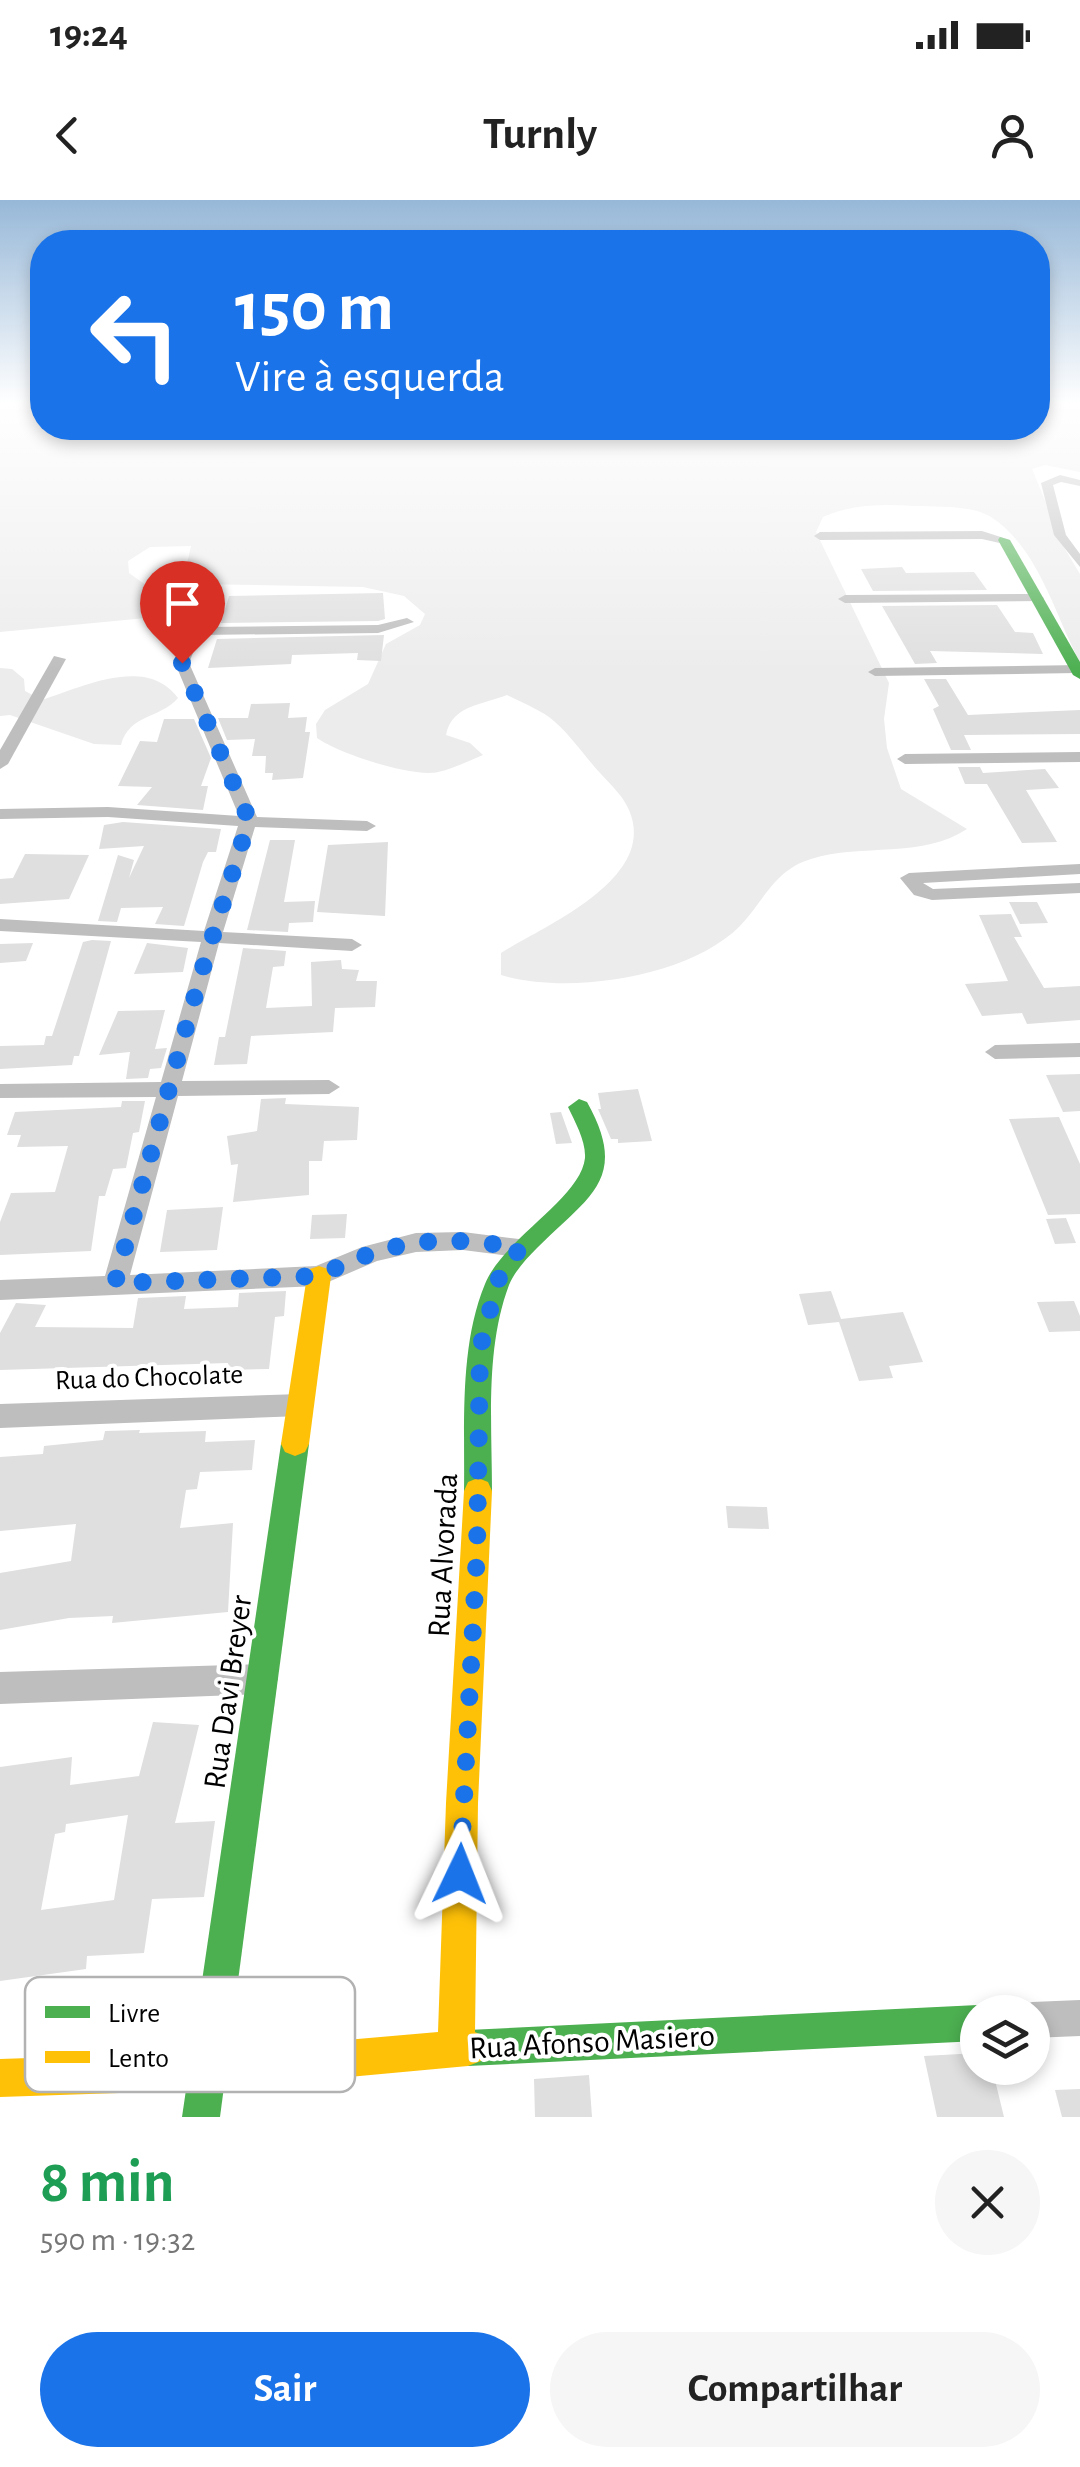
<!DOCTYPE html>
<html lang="pt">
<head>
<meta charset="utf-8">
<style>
  :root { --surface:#fff; --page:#f6f6f6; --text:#222; --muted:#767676; --accent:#1a73e8 }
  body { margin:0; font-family:"Alegreya Sans",sans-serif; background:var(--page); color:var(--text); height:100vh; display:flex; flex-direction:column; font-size:38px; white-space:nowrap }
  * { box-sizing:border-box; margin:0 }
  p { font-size:32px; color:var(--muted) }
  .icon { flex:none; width:55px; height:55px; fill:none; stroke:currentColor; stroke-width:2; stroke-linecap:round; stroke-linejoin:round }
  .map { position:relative; height:1917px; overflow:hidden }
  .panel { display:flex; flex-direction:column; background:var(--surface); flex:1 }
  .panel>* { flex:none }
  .hud { position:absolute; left:30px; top:30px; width:1020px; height:210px; border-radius:40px; box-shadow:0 5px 15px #0003; background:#1a73e8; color:#fff; overflow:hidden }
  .tools { position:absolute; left:960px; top:1795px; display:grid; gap:20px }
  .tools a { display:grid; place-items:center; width:90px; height:90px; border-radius:50%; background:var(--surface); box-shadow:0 5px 15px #0003; font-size:50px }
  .pin { position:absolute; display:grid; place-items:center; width:85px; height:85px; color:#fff; margin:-102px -42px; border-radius:50% 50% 50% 0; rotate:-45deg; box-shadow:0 0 10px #0007 }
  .pin .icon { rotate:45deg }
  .me { position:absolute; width:110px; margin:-55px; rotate:2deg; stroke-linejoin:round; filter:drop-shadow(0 0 8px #0008) }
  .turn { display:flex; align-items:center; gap:35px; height:210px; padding:0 40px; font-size:45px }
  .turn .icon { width:130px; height:130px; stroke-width:2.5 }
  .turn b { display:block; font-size:70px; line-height:85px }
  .round { display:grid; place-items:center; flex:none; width:105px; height:105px; border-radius:52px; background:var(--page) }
  .head { display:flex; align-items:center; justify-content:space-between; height:170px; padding:0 40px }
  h1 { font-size:60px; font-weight:700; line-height:75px; color:#1e9e55 }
  .cta { display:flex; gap:20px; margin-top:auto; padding:20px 40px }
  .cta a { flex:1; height:115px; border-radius:60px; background:var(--accent); color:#fff; font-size:40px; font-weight:700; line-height:115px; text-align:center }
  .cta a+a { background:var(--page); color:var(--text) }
  .status { display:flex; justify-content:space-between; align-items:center; height:70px; padding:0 50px; background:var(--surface); direction:ltr }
  .status svg { height:28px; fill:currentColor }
  header { display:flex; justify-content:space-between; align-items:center; height:130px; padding:0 40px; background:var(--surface); font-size:45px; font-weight:700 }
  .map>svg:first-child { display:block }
  .green { fill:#ececec }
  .building { fill:#dfdfdf; fill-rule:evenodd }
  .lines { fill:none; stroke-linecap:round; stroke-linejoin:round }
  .street { fill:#bebebe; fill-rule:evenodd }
  .fast { fill:#4caf50; fill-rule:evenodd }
  .slow { fill:#ffc107; fill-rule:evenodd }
  .route { stroke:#1a73e8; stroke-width:18; stroke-dasharray:0 32.4 }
  .labels { text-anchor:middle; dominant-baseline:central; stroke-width:8; stroke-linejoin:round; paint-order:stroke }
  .street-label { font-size:28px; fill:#000; stroke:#fff }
  .near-street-label { font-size:32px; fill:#000; stroke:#fff }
  .key { fill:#fff; stroke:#b2b2b2; stroke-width:2.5 }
  .key-label { font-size:28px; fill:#000 }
</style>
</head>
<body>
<div class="status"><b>19:24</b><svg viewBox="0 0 49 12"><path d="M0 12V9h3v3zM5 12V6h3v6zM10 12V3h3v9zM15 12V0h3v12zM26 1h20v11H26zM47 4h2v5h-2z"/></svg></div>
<header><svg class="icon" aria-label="back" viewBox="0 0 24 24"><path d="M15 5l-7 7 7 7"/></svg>Turnly<svg class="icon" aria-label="person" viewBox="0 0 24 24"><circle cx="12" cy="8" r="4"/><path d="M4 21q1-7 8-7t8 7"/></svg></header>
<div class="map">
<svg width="1080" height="1917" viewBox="0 0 1080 1917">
  <rect width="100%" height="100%" fill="#fff"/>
  <g class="green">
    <path d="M0,203H42V228H1038V203H1080V272L1045,265L1032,269L1065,349L1080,374V462C1055,416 1039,348 991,317C972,305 937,307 915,306C882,304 853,304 823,317L816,332L889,483L884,519L887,548L901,589L967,629C922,659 862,643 811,659C774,670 764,701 740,726C688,778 568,795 501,775V753C543,726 659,679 629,610C623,596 611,585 601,574C584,556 568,531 549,517C536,508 521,502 507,495C482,505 452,505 446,535L470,543L483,555C468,561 453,569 438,572C412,578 338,553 317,538L316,524L325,510L368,484L386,444L420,425L425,414L404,396L363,387L194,384L184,377L191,346L150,347L128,361L129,373L161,396L166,406L156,417L0,432Z"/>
    <path d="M0,468L12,469L24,479L25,491L42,500C83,487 146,455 178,498C160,519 129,514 121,545L94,544L10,515L0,516Z"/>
  </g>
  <g class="building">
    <path d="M902,367L906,373L974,372L987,390L873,391L861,369Z"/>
    <path d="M383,393L385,419L378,421L221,423L229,396Z"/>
    <path d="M997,405L1015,432L1033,433L1043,454L930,451L937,463L915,464L882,406Z"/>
    <path d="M384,435L381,461L357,460L358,453L292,455L291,464L208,468L217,439Z"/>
    <path d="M924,479H946L968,515L1080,510V534L964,535L971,550H951L933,509L939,506Z"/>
    <path d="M290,503L288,518L307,517L305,532H310L303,578L272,580L273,573H265L266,556H252L255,539L227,540L218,518H248L251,504Z"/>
    <path d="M164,519H194L211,558L201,586H208L203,610L137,605L152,587L118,586L140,541L157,542Z"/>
    <path d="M958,567H980L983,573L1045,569L1059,588L1026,590L1057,642L1022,643L987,584H965Z"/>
    <path d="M123,622L221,629L216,652H208L203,662L184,726L155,724L163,707L121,708L117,722L98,721L118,655L134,660L129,678L144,646L99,649L104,625Z"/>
    <path d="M270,640H295L284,702L315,701L313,722L289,723L288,732L247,730Z"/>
    <path d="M388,642L385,716L317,712L328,645Z"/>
    <path d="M25,654L89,655L69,699L0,704V679L13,678Z"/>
    <path d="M1009,702H1037L1048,723L1020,724Z"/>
    <path d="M1011,714L1022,737H1014L1044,788L1080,786V820L1027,824L1022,813L982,816L965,784L1008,781L979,715Z"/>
    <path d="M92,740L111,741L79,856H74L72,865L0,869V846L44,845L46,836H52L83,742Z"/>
    <path d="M33,743L26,761L0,763V744Z"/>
    <path d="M147,743L188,748L183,772L134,774Z"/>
    <path d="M243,748L286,751L284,766L273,767L266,808L312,806L311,762L341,760L342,769L359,770L356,781H377L375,807L335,808L333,832L251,836L247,864L214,865L219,837H225Z"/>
    <path d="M165,810L155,849L167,848L161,868L150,869L148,878L126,879L130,852L99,855L118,811Z"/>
    <path d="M1080,874V911L1063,912L1046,875Z"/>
    <path d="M638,889L652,941L618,943V939H611L598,909H601L598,893Z"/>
    <path d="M286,898L285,904L359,907L357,940L324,941L322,961H309V995L233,1002L238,964L231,965L227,936L257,931L261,899Z"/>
    <path d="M122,901H145L139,932L133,933L126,968L113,969L105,996H99L91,1051L0,1055V1022L11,993L55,992L68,946L17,947L21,935H7L15,912L121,907Z"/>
    <path d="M561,912L572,943L556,944L550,913Z"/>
    <path d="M1059,917L1080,964V1014L1048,1015L1009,919Z"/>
    <path d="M223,1007L217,1050L160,1052L167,1010Z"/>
    <path d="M347,1014L345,1038L310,1039L312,1015Z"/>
    <path d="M1066,1018L1076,1043L1055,1044L1046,1019Z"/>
    <path d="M286,1091L284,1116L275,1117L269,1169L227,1170L228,1163L0,1170V1133L16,1103L46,1105L35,1127L133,1128L138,1098L186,1096L184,1109L238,1107L239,1093Z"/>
    <path d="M831,1091L841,1119L903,1112L923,1162L889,1166L893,1178L859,1181L839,1122L808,1125L799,1094Z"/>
    <path d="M1074,1101L1080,1116V1131L1049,1132L1037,1102Z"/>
    <path d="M140,1230L139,1233L206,1231L205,1242L255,1240L252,1270L200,1272L197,1289L186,1290L180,1328L233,1323L228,1412L112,1423L113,1416L69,1418L0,1430V1373L71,1361L76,1324L0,1331V1257L43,1254L44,1246L103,1240L105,1231Z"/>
    <path d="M726,1306L767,1307L769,1329L728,1328Z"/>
    <path d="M153,1522L199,1525L175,1623L215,1621L204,1697L152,1699L144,1753L87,1756L86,1769L0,1781V1567L72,1557L70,1585L139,1576ZM128,1615L114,1700L41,1710L55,1634L65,1632L66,1624Z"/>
    <path d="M978,1853V1868H992L1004,1917H937L924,1856Z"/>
    <path d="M589,1875L592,1917H535L534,1879Z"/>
    <path d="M1080,1889V1917H1062L1055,1890Z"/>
  </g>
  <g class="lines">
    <g class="street">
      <path d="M1060,275L1080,280V286L1061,282L1053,285L1066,335L1080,354V367L1054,335L1041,283Z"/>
      <path d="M982,331L1010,340L1004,344L982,339L820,340L814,336L820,332Z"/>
      <path d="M211,386L218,390L203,427L378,425L407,418L414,422L378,433L200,435L189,463L257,617L367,621L376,626L367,631L255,627L223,732L352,739L362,745L352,751L219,743L182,881L329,880L340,887L329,894L178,896L130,1075L316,1066L362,1047L416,1033L463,1032L519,1039L527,1041L531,1048L527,1055L519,1057L463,1050L416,1052L377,1061L319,1086L0,1100V1080L105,1076L156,897L0,898V884L161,882L201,742L0,731V719L204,731L238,626L108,617L0,619V609L108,607L239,616L175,463L204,390Z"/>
      <path d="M1037,394L1044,398L1042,401L845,403L838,399L845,395Z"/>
      <path d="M54,456L66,459L8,564L0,569V550Z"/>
      <path d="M1080,465L1077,473L875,476L868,472L875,468Z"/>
      <path d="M1080,552V562L905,564L897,559L905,554Z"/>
      <path d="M1080,664V674L923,683L933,689L1080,683V693L932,700L914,695L900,678L909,673Z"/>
      <path d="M1080,843V857L995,859L985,852L995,845Z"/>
      <path d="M301,1194L310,1197L314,1205L310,1213L301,1216L0,1228V1204Z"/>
      <path d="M263,1464L274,1468L278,1479L274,1490L263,1494L0,1504V1472Z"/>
      <path d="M1080,1800V1836L1032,1838V1812H1017L1019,1807L1032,1802Z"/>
    </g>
    <g class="fast">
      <path d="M1000,337L1010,340L1080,462V479L1073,475L998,340Z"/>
      <path d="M579,899L587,902C630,979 589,996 537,1048C526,1059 515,1071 509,1085C485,1149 492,1224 492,1291L488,1300L478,1304L468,1300L464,1291C465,1224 459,1147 485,1084C503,1039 581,998 585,958C586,941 575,922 568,907Z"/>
      <path d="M295,1232L305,1236L309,1244L220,1917H182L281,1244L285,1236Z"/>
      <path d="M978,1805L992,1812H978V1841L468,1866L455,1861L450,1848L455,1835L468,1830Z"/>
    </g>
    <g class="slow">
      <path d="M319,1066L328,1069L331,1076L309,1244L305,1252L295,1256L285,1252L281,1244L307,1076L310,1069Z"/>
      <path d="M478,1278L488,1282L492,1291L478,1603L475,1832L481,1835L486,1848L481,1861L468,1866L208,1890L0,1897V1859L208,1852L438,1832L446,1603L464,1291L468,1282Z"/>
    </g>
  </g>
  <linearGradient id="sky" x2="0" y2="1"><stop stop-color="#97b8d8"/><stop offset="0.43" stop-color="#fff"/><stop offset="1" stop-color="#fff" stop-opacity="0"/></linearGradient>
  <rect width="1080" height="472" fill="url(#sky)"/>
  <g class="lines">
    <path class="route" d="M182,463L249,620L201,774L115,1083L319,1076C393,1039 438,1034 520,1048L498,1080L480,1149L477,1352L460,1674"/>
  </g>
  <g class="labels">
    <g class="street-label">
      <text transform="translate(149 1178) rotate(-2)">Rua do Chocolate</text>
    </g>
    <g class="near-street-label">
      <text transform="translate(443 1355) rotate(-87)">Rua Alvorada</text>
      <text transform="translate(228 1492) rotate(-82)">Rua Davi Breyer</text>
      <text transform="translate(592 1842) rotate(-3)">Rua Afonso Masiero</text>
    </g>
  </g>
  <rect x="25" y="1777" width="330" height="115" rx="15" class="key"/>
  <rect x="45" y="1806" width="45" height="12" fill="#4caf50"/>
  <rect x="45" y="1851" width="45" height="12" fill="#ffc107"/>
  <g class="key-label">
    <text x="108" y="1822">Livre</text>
    <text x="108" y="1867">Lento</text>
  </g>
</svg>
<div class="tools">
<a><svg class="icon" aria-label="layers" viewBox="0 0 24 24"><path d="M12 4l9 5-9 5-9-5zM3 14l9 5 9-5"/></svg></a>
</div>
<div class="pin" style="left:182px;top:463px;background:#d93025"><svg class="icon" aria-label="arrive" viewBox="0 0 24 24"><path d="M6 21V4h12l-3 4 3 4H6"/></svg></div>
<svg class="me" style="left:460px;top:1674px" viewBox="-20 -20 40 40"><path d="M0-17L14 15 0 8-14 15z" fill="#1a73e8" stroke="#fff" stroke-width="4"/></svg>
<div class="hud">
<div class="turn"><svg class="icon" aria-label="left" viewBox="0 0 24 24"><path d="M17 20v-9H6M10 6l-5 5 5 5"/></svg><div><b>150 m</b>Vire à esquerda</div></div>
</div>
</div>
<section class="panel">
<div class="head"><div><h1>8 min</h1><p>590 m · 19:32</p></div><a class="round"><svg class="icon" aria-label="close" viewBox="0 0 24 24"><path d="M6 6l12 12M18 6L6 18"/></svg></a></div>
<div class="cta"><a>Sair</a><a>Compartilhar</a></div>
</section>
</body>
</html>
